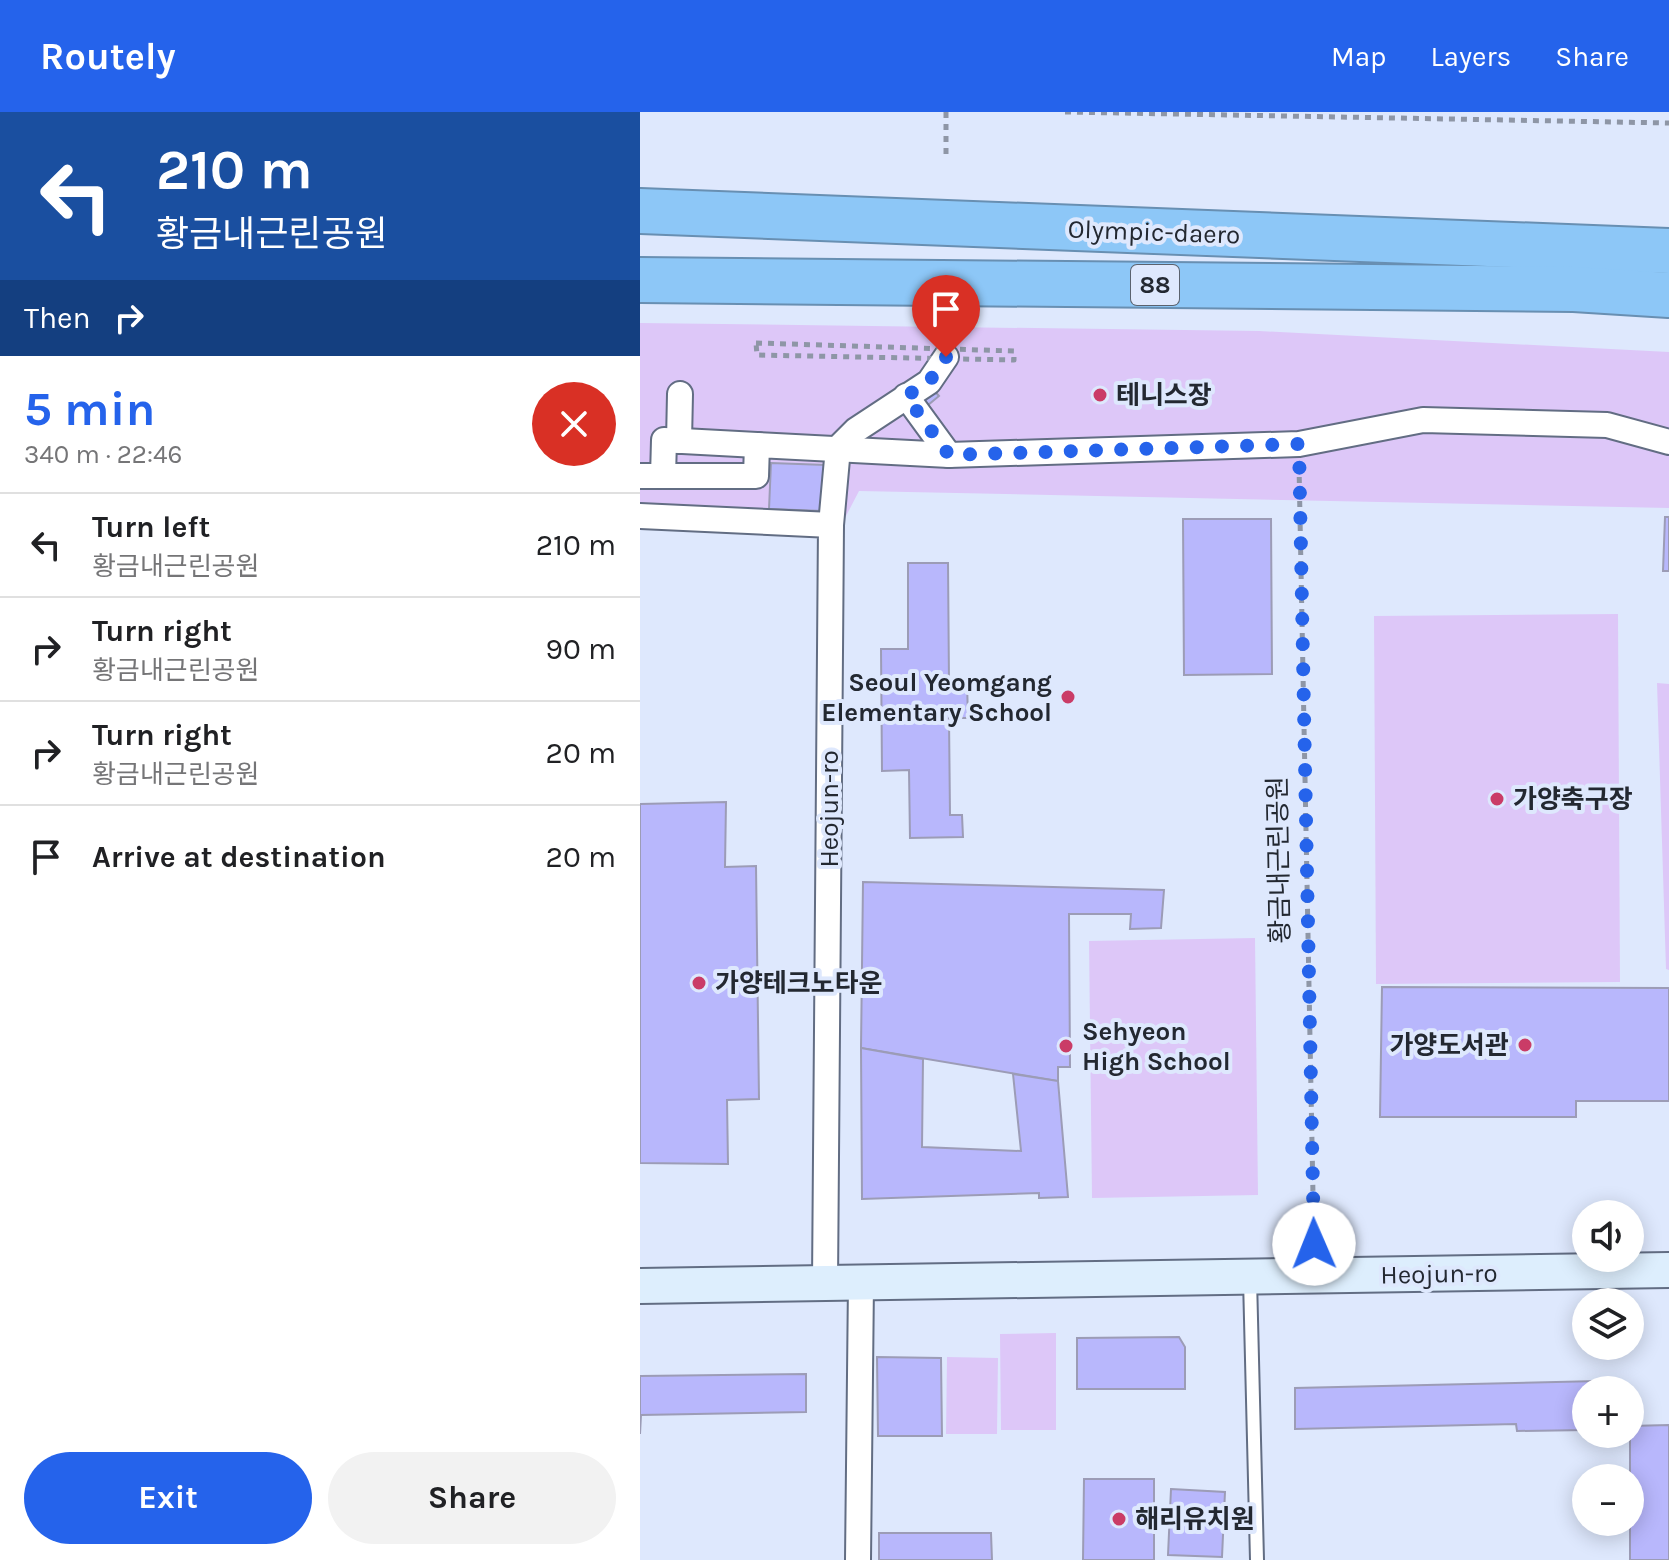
<!DOCTYPE html>
<html lang="en">
<head>
<meta charset="utf-8">
<style>
  :root { --surface:#fff; --page:#f2f2f2; --text:#202124; --muted:#757577; --line:#e0e0e0; --accent:#2563eb }
  body { margin:0; font-family:Karla,"Noto Sans KR",sans-serif; background:var(--page); color:var(--text); height:100vh; display:flex; flex-direction:column; font-size:30px; white-space:nowrap }
  * { box-sizing:border-box; margin:0 }
  p { font-size:26px; color:var(--muted) }
  .icon { flex:none; width:44px; height:44px; fill:none; stroke:currentColor; stroke-width:2; stroke-linecap:round; stroke-linejoin:round }
  .map { position:relative; flex:1; overflow:hidden }
  .details { display:flex; flex-direction:column; background:var(--surface); width:640px }
  .details>* { flex:none }
  .hud { background:#1a4fa0; color:#fff; overflow:hidden }
  .controls { position:absolute; left:932px; top:1088px; display:grid; gap:16px }
  .controls a { display:grid; place-items:center; width:72px; height:72px; border-radius:50%; background:var(--surface); box-shadow:0 4px 20px #0003; font-size:40px }
  .pin { position:absolute; display:grid; place-items:center; width:68px; height:68px; color:#fff; margin:-82px -34px; border-radius:50% 50% 50% 0; rotate:-45deg; box-shadow:0 0 8px #0007 }
  .pin .icon { rotate:45deg }
  .me { position:absolute; width:88px; margin:-44px; rotate:359deg; stroke-linejoin:round; filter:drop-shadow(0 0 6px #0008) }
  .turn { display:flex; align-items:center; gap:28px; height:168px; padding:0 24px; font-size:36px }
  .turn .icon { width:104px; height:104px; stroke-width:2.5 }
  .turn b { display:block; font-size:56px; line-height:68px }
  .then { display:flex; align-items:center; height:76px; padding:0 24px; background:#0003; gap:16px; font-size:30px }
  .round { display:grid; place-items:center; flex:none; width:84px; height:84px; border-radius:42px; background:var(--page) }
  .overview { display:flex; align-items:center; justify-content:space-between; height:136px; padding:0 24px }
  h1 { font-size:48px; font-weight:700; line-height:60px; color:var(--accent) }
  .primary-button { display:flex; gap:16px; margin-top:auto; padding:16px 24px }
  .primary-button a { flex:1; height:92px; border-radius:48px; background:var(--accent); color:#fff; font-size:32px; font-weight:700; line-height:92px; text-align:center }
  .primary-button a+a { background:var(--page); color:var(--text) }
  ul { padding:0; list-style:none }
  li { display:flex; align-items:center; gap:24px; height:104px; padding:0 24px; border-top:2px solid var(--line) }
  li div { flex:1 }
  li b { display:block; font-size:30px }
  li em { font-style:normal }
  header { display:flex; align-items:center; gap:48px; box-sizing:border-box; height:112px; padding:0 40px; background:var(--accent); color:#fff }
  header strong { font-size:38px }
  nav { display:flex; gap:44px; margin-inline-start:auto; font-size:28px }
  main { display:flex; flex:1; min-height:0 }
  .map>svg:first-child { display:block }
  .green { fill:#ddc7f8 }
  .building { fill:#b8b7fc; stroke:#9c9cb6; stroke-width:2 }
  .lines { fill:none; stroke-linecap:round; stroke-linejoin:round }
  .lane-casing { stroke:#626d83; stroke-width:16 }
  .street-casing { stroke:#626d83; stroke-width:28 }
  .secondary-casing { stroke:#626d83; stroke-width:38 }
  .highway-casing { stroke:#688fb2; stroke-width:48 }
  .path { stroke:#8e96a6; stroke-width:5; stroke-dasharray:6 6; stroke-linecap:butt }
  .lane { stroke:#fff; stroke-width:12 }
  .street { stroke:#fff; stroke-width:24 }
  .secondary { stroke:#ddeefd; stroke-width:34 }
  .highway { stroke:#8dc7f7; stroke-width:44 }
  .route { stroke:#2563eb; stroke-width:14; stroke-dasharray:0 25.2 }
  .poi-dot { fill:#ca3c67; stroke:#dee8fd; stroke-width:3 }
  .labels { text-anchor:middle; dominant-baseline:central; stroke-width:8; stroke-linejoin:round; paint-order:stroke }
  .shield { fill:#dee8fd; stroke:#5b626e; stroke-width:2 }
  .shield-label { font-size:24px; font-weight:bold; fill:#232831 }
  .street-label { font-size:26px; fill:#232831; stroke:#dee8fd }
  .poi-label { font-size:26px; font-weight:bold; fill:#232831; stroke:#dee8fd; text-anchor:start }
</style>
</head>
<body>
<header>
<strong>Routely</strong>
<nav><a>Map</a><a>Layers</a><a>Share</a></nav>
</header>
<main>
<section class="details">
<div class="hud">
<div class="turn"><svg class="icon" aria-label="left" viewBox="0 0 24 24"><path d="M17 20v-9H6M10 6l-5 5 5 5"/></svg><div><b>210 m</b>황금내근린공원</div></div>
<div class="then">Then<svg class="icon" aria-label="right" viewBox="0 0 24 24"><path d="M7 20v-9h11M14 6l5 5-5 5"/></svg></div>
</div>
<div class="overview"><div><h1>5 min</h1><p>340 m · 22:46</p></div><a class="round" style="background:#d93025;color:#fff"><svg class="icon" aria-label="close" viewBox="0 0 24 24"><path d="M6 6l12 12M18 6L6 18"/></svg></a></div>
<ul>
<li><svg class="icon" aria-label="left" viewBox="0 0 24 24"><path d="M17 20v-9H6M10 6l-5 5 5 5"/></svg><div><b>Turn left</b><p>황금내근린공원</p></div><em>210 m</em></li>
<li><svg class="icon" aria-label="right" viewBox="0 0 24 24"><path d="M7 20v-9h11M14 6l5 5-5 5"/></svg><div><b>Turn right</b><p>황금내근린공원</p></div><em>90 m</em></li>
<li><svg class="icon" aria-label="right" viewBox="0 0 24 24"><path d="M7 20v-9h11M14 6l5 5-5 5"/></svg><div><b>Turn right</b><p>황금내근린공원</p></div><em>20 m</em></li>
<li><svg class="icon" aria-label="arrive" viewBox="0 0 24 24"><path d="M6 21V4h12l-3 4 3 4H6"/></svg><div><b>Arrive at destination</b></div><em>20 m</em></li>
</ul>
<div class="primary-button"><a>Exit</a><a>Share</a></div>
</section>
<div class="map">
<svg width="1029" height="1448" viewBox="0 0 1029 1448">
  <rect width="100%" height="100%" fill="#dee8fd"/>
  <g class="green">
    <path d="M0,211L619,219L1029,240V396L219,379L205,406L0,397Z"/>
    <path d="M978,502L980,870L736,872L734,504Z"/>
    <path d="M1017,571L1029,572V858L1026,857Z"/>
    <path d="M615,826L618,1083L452,1086L449,829Z"/>
    <path d="M416,1221V1318H361L360,1222Z"/>
    <path d="M307,1245L358,1246L357,1322H306Z"/>
  </g>
  <g class="building">
    <path d="M291,275L299,284L288,293L280,284Z"/>
    <path d="M131,351L186,353L184,399L129,397Z"/>
    <path d="M1025,405H1029V459H1023Z"/>
    <path d="M543,407H631L632,562L544,563Z"/>
    <path d="M268,451H308L309,570H327L328,606H309L310,703H322L323,725L270,726L269,658L242,659L241,537H268Z"/>
    <path d="M86,690L85,755L116,754L119,987L87,988L88,1052L0,1051V692Z"/>
    <path d="M223,770L524,778L521,816L490,817L491,802H429L430,955H418V969L221,936Z"/>
    <path d="M742,875L1029,876V989H936V1005H740Z"/>
    <path d="M221,936L283,947L282,1035L381,1039L373,962L418,969L428,1085L399,1086V1081L222,1087Z"/>
    <path d="M539,1225L545,1235V1277H437V1226Z"/>
    <path d="M237,1245L301,1246L302,1324H238Z"/>
    <path d="M166,1262V1300L1,1303L0,1322V1264Z"/>
    <path d="M958,1269V1278H946V1318L877,1319L876,1312L655,1317V1276Z"/>
    <path d="M1029,1313V1448H990V1314Z"/>
    <path d="M444,1367H514V1448H443Z"/>
    <path d="M531,1377L585,1380L582,1445L528,1443Z"/>
    <path d="M239,1421H351L352,1448H239Z"/>
  </g>
  <g class="lines">
    <defs>
      <path id="lane" d="M610,1167L617,1448"/>
      <g id="street">
        <path d="M266,284L309,343"/>
        <path d="M39,329L40,282"/>
        <path d="M0,364H116L117,333L309,343L659,332L783,308L967,313L1029,330"/>
        <path d="M23,364L24,328L117,333"/>
        <path d="M0,404L191,413L185,1171"/>
        <path d="M191,413L198,336L216,318L289,270L306,245"/>
        <path d="M218,1448L221,1170"/>
      </g>
      <path id="secondary" d="M0,1174L1029,1158"/>
      <g id="highway">
        <path d="M0,99L1029,139"/>
        <path d="M0,168L934,177L1029,183"/>
      </g>
    </defs>
    <use href="#lane" class="lane-casing"/>
    <use href="#street" class="street-casing"/>
    <use href="#secondary" class="secondary-casing"/>
    <use href="#highway" class="highway-casing"/>
    <g class="path">
      <path d="M306,0V43"/>
      <path d="M425,0L1029,11"/>
      <path d="M116,231L374,239V248L117,243Z"/>
      <path d="M659,353L674,1135"/>
    </g>
    <use href="#lane" class="lane"/>
    <use href="#street" class="street"/>
    <use href="#secondary" class="secondary"/>
    <use href="#highway" class="highway"/>
  </g>
  <g class="lines">
    <path class="route" d="M306,245L289,270L266,284L309,343L659,332L674,1132"/>
  </g>
  <g class="poi-dot">
    <circle cx="460" cy="283" r="8"/>
    <circle cx="428" cy="585" r="8"/>
    <circle cx="857" cy="687" r="8"/>
    <circle cx="59" cy="871" r="8"/>
    <circle cx="885" cy="933" r="8"/>
    <circle cx="426" cy="934" r="8"/>
    <circle cx="479" cy="1407" r="8"/>
  </g>
  <g class="labels">
    <rect class="shield" x="491" y="153" width="48" height="40" rx="6"/>
    <g class="shield-label">
      <text x="515" y="173">88</text>
    </g>
    <g class="street-label">
      <text transform="translate(514 120) rotate(2)">Olympic-daero</text>
      <text transform="translate(189 697) rotate(-90)">Heojun-ro</text>
      <text transform="translate(639 748) rotate(-91)">황금내근린공원</text>
      <text transform="translate(799 1162) rotate(-1)">Heojun-ro</text>
    </g>
    <g class="poi-label">
      <text x="476" y="283">테니스장</text>
      <text x="412" y="570" text-anchor="end">Seoul Yeomgang<tspan x="412" dy="30">Elementary School</tspan></text>
      <text x="873" y="687">가양축구장</text>
      <text x="75" y="871">가양테크노타운</text>
      <text x="442" y="919">Sehyeon<tspan x="442" dy="30">High School</tspan></text>
      <text x="869" y="933" text-anchor="end">가양도서관</text>
      <text x="495" y="1407">해리유치원</text>
    </g>
  </g>
</svg>
<div class="controls">
<a><svg class="icon" aria-label="sound" viewBox="0 0 24 24"><path d="M4 9h4l5-4v14l-5-4H4zM17 9q2 3 0 6"/></svg></a>
<a><svg class="icon" aria-label="layers" viewBox="0 0 24 24"><path d="M12 4l9 5-9 5-9-5zM3 14l9 5 9-5"/></svg></a>
<a>+</a>
<a>−</a>
</div>
<div class="pin" style="left:306px;top:245px;background:#d93025"><svg class="icon" aria-label="arrive" viewBox="0 0 24 24"><path d="M6 21V4h12l-3 4 3 4H6"/></svg></div>
<svg class="me" style="left:674px;top:1132px" viewBox="-20 -20 40 40"><circle r="19" fill="#fff"/><path d="M0-13L10 11 0 6-10 11z" fill="#2563eb"/></svg>
</div>
</main>
</body>
</html>
